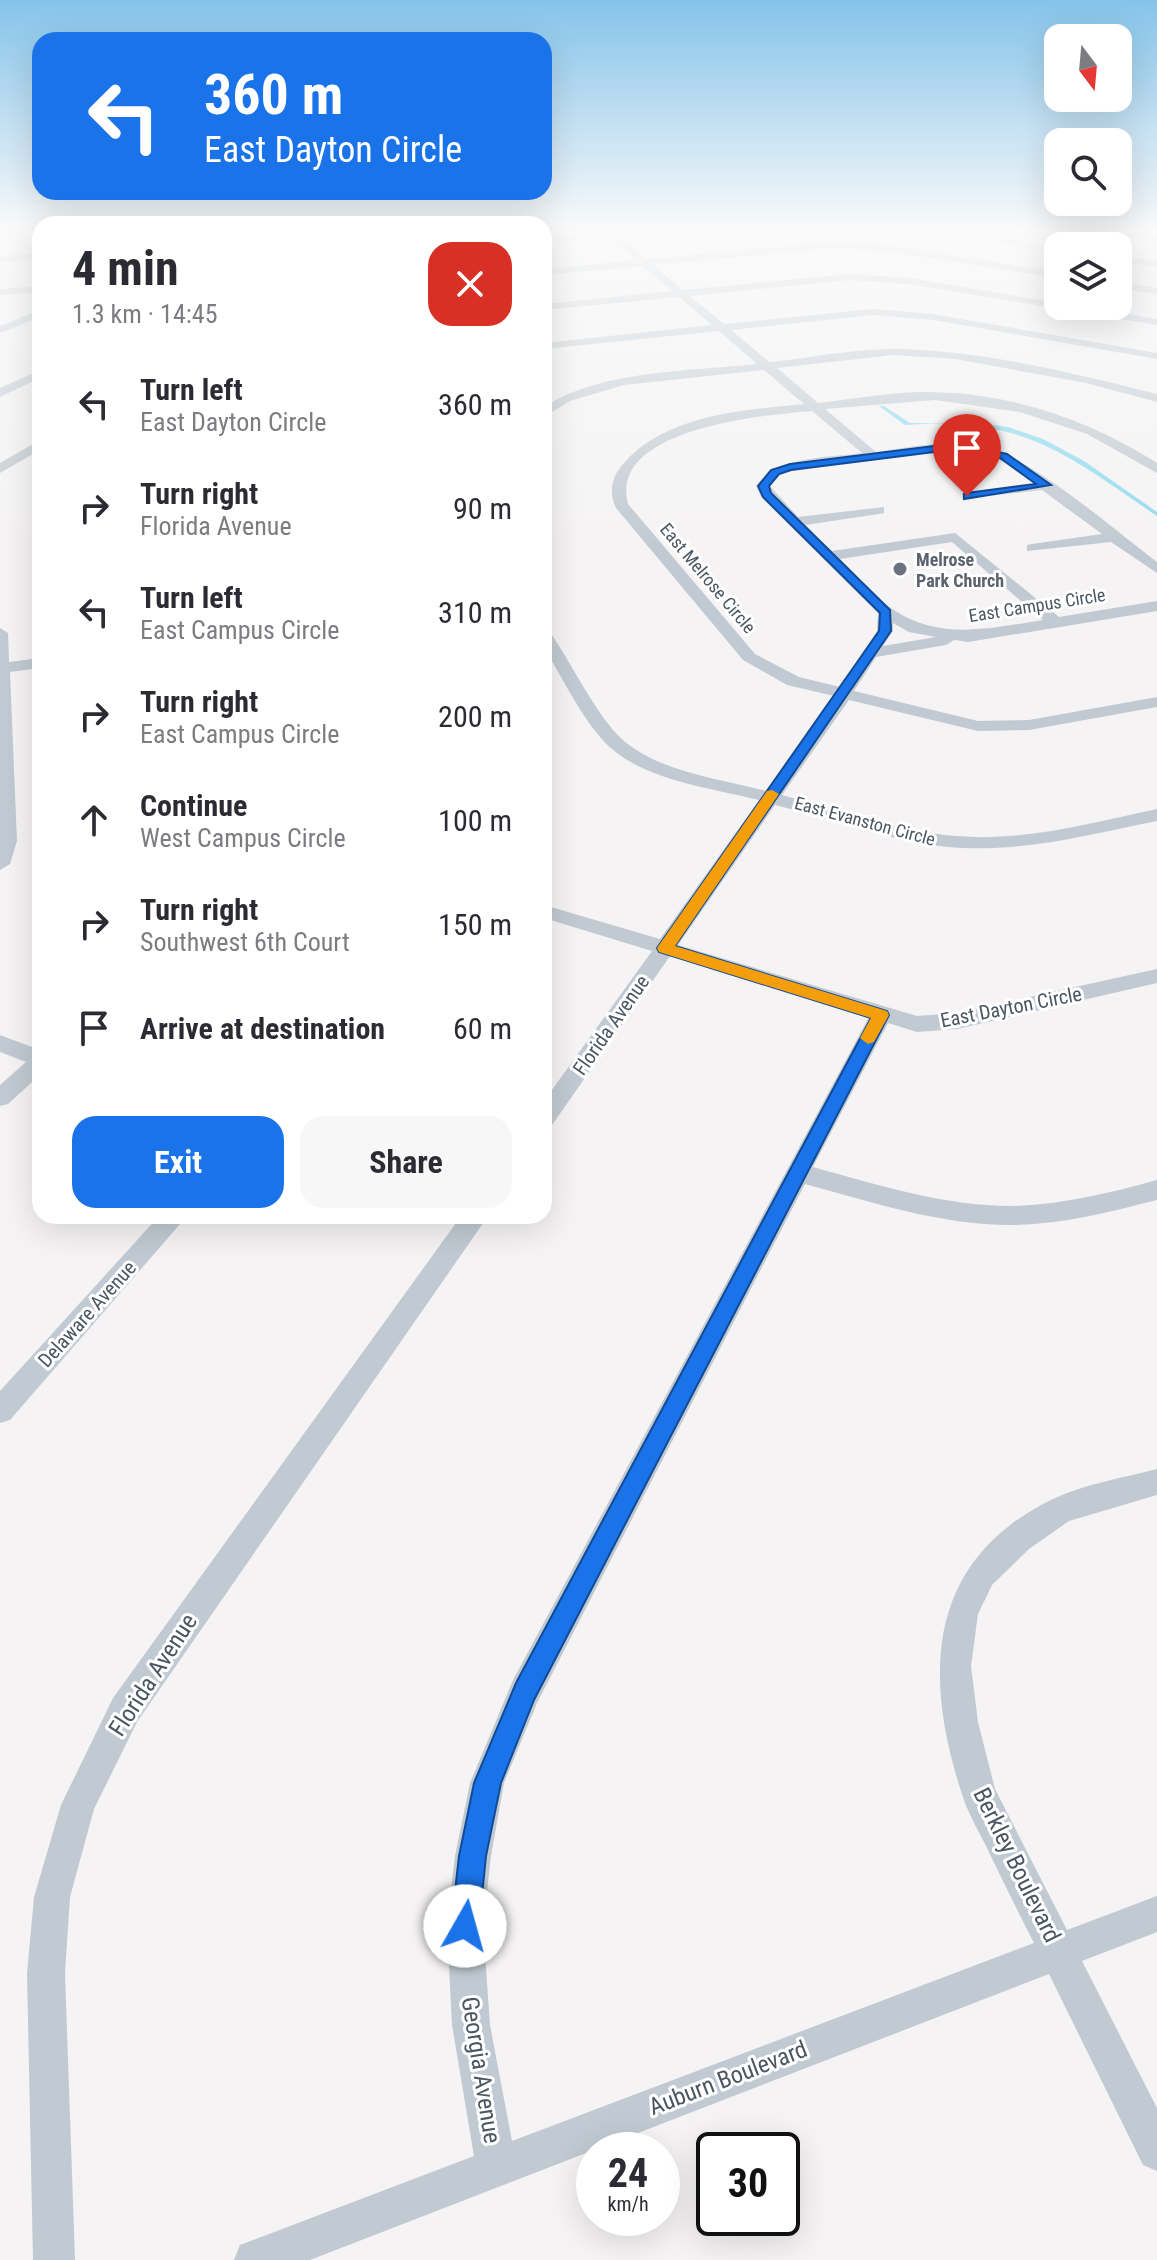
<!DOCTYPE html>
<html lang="en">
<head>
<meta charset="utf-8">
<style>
  :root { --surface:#fff; --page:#f7f7f7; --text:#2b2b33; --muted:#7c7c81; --accent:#1a73e8 }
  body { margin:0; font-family:"Roboto Condensed",sans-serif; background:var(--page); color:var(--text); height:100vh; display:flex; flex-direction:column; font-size:30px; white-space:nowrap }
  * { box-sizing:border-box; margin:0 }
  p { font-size:26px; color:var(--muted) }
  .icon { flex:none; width:44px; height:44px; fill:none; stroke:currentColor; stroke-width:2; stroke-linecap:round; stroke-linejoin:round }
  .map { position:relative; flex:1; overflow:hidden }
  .details { position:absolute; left:32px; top:216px; width:520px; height:1008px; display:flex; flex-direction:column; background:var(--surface); border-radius:24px; box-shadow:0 8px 32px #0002 }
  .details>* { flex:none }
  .guide { position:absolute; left:32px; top:32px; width:520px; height:168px; border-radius:24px; box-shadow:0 8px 32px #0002; background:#1a73e8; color:#fff; overflow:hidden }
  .needle { width:52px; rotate:164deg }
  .tools { position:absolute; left:1044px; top:24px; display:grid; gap:16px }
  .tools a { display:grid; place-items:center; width:88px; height:88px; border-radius:16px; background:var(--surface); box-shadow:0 8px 32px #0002; font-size:40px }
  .speed { position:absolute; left:576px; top:2132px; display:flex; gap:16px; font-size:40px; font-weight:700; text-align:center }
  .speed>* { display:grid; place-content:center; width:104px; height:104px; border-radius:50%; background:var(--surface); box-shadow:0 8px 32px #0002; line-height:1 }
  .speed small { font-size:20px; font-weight:400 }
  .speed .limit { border:4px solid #111; border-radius:12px; background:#fff; color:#111 }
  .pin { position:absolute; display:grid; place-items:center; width:68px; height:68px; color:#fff; margin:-82px -34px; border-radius:50% 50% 50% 0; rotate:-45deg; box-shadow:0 0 8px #0007 }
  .pin .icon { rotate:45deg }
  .me { position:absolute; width:88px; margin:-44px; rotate:7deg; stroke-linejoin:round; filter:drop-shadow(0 0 6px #0008) }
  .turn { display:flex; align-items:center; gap:28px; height:168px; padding:0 40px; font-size:36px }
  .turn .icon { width:104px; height:104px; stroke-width:2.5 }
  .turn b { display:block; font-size:56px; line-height:68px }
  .round { display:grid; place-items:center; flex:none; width:84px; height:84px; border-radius:24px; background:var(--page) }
  .overview { display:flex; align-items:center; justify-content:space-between; height:136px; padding:0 40px }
  h1 { font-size:48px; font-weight:700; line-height:60px }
  .button { display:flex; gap:16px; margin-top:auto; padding:16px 40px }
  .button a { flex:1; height:92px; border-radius:24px; background:var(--accent); color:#fff; font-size:32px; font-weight:700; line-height:92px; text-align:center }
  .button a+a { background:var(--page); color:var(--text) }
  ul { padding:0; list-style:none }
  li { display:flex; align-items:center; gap:24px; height:104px; padding:0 40px }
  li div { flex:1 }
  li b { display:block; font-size:30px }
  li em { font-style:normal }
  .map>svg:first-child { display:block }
  .water { fill:#90daee }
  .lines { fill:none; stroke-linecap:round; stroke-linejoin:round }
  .minor { fill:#c1cad2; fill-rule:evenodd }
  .route { fill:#1a73e8; stroke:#114b97; stroke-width:2 }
  .slow { fill:#f59e0b }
  .worship-dot { fill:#6b7280; stroke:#fff; stroke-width:3 }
  .labels { text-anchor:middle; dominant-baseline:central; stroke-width:6; stroke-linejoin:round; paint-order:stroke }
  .far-worship-label { font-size:18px; font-weight:bold; fill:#5b616d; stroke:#fff; text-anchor:start }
  .far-street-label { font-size:18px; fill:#4a5661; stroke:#fff }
  .street-label { font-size:20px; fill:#4a5661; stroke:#fff }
  .near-street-label { font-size:24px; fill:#4a5661; stroke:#fff }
</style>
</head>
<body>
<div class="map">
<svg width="1157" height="2260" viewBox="0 0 1157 2260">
  <rect width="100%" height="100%" fill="#f5f3f3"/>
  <path class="water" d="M879,406H884L910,423L986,424L1008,427L1043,439L1084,461L1157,512V516C1065,453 1022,416 905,425Z"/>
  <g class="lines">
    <g class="minor">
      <path d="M603,231H651L647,234L619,236L647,259L832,242L885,245L1058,272V278L885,251L832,248L653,265L683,290L850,274L909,278L1058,303V306H1080L1157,319V325L909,284L850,280L690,296L724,324L873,309L933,314L1157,353V359L933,320L873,315L731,330L769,362C811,358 856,348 898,349C985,351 1073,373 1157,394V402L1086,383L955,359L894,355L777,368L818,403C852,399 886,393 921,392C1004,391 1088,418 1157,463V473L1087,434L1020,412L935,400L825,409L876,452C908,447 941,441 973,444C1024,450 1113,529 1157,562V573L1111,542L1027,551V545L1032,544L1102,534L1042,490L962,499V493L967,492L1033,483C1020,472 1007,462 991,456C949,441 840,464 792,471L780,475L770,486L798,517L884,507V513L879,514L805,525L832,551L955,533L1059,617L1157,601V611L968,642L954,640L946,645L876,657L854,691L978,721L1029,720L1157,697V707L1029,730L978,731L849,700L782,795C839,810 898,831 956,836C1024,842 1091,823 1157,809V821C1093,834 1028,851 962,848C899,845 836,820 775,805L678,945L917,1016L957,1013L1157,969V983L957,1029L917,1032L888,1023L813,1167C878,1185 944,1206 1012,1206C1061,1205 1110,1193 1157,1180V1200C1109,1212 1061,1225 1011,1225C940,1225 872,1202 805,1184L537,1703L504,1783L491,1856L483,1926L490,2025L512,2141L1034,1943C1017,1910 1001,1877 985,1844C977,1828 967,1811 962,1794C923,1676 926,1561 1051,1500C1083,1484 1123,1478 1157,1469V1495L1069,1521L1029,1549L992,1585L978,1614L971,1666L978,1722L995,1789L1067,1930L1157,1896V1932L1082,1961L1157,2108V2171L1143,2165L1049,1974L310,2260H234L240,2245L474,2156L452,2025L447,1926L455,1856L470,1783L513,1680L869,1017L670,956L552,1125L544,1128V1101L652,951L544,918V905L660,939L759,800C708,787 636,780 600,737C578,711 562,677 544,648V630L550,632C571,663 589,701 613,730C648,771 717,778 766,791L834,696L787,685L743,660L616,508C608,491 612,476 624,463C667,414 745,410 804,404L764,370L624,385L570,401L544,417V407C600,370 691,371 757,364L719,331L544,349V343L712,325L679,297L544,310V304L672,291L642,266L544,275V269L636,260L609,237L544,243V237ZM812,411L862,453C826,458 780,455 756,486L761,497L878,613L877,631L840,687L799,677L755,654L628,504C608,428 765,415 812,411ZM952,542L1043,620C992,628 940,641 894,610C874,597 857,575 840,559ZM893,623L909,632L936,637L883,646L893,631Z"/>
      <path d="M934,231H955L1058,246V252Z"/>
      <path d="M1104,231L1157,235V241L1109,234Z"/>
      <path d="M40,253V259L0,262V256Z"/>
      <path d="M1118,255L1157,261V267L1118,261Z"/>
      <path d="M1118,282L1157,288V294L1118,288Z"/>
      <path d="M40,286V292L0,295V289Z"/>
      <path d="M40,310V317L0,333V326Z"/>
      <path d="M40,370V378L0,397V388Z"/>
      <path d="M40,440V450L0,473V463Z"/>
      <path d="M0,628L8,633L9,662L40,658V668L10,672L17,841L10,864L0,870Z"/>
      <path d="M0,1035L40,1050V1075L8,1104L0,1106V1085L26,1062L0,1052Z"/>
      <path d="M159,1216H187L10,1420L0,1423V1391Z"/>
      <path d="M461,1216H488L137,1722L94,1809L70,1897L65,1973L75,2260H33L27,1973L34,1897L61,1805L113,1698Z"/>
    </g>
  </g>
  <linearGradient id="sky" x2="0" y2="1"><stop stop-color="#85c3ea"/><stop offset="0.42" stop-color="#fafafa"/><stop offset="1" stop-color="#fafafa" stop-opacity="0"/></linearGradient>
  <rect width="1157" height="547" fill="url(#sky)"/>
  <path class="route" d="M958,443L1007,454L1051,485L964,499V494L967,493L1036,484L1000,458L958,449L791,470L779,474L769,486L771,493L890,610L891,631L675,946L887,1011L889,1015L534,1700L501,1783L486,1856L479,1926L474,1936L465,1940L455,1936L451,1926L459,1856L474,1783L516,1683L871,1018L659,952L657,948L879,631L880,613L763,497L758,486L771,470L790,464Z"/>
  <path class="slow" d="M772,790L779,794L675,946L887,1011L889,1015L874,1042L868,1044L860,1038L871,1018L659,952L657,948L767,791Z"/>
  <circle class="worship-dot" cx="900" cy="569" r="8"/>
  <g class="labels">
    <g class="far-worship-label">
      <text x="916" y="559">Melrose<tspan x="916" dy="21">Park Church</tspan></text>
    </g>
    <g class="far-street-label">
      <text transform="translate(708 578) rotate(50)">East Melrose Circle</text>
      <text transform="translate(1037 605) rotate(-9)">East Campus Circle</text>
      <text transform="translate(865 821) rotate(15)">East Evanston Circle</text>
    </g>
    <g class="street-label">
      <text transform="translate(1011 1007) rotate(-11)">East Dayton Circle</text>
      <text transform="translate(611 1025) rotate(-55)">Florida Avenue</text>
      <text transform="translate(87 1314) rotate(-48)">Delaware Avenue</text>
    </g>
    <g class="near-street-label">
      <text transform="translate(153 1675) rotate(-57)">Florida Avenue</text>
      <text transform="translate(1017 1865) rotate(64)">Berkley Boulevard</text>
      <text transform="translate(481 2070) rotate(81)">Georgia Avenue</text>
      <text transform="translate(728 2078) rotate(-21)">Auburn Boulevard</text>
    </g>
  </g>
</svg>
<div class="tools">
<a><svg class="needle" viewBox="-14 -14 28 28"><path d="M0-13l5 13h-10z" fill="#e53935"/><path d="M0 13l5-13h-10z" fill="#7c7c81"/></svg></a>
<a><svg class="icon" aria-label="search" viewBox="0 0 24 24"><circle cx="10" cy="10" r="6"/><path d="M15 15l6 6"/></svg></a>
<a><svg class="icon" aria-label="layers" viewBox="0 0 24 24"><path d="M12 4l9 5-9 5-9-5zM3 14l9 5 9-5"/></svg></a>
</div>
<div class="speed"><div>24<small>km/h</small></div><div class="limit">30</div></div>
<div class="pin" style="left:967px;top:496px;background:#d93025"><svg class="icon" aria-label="arrive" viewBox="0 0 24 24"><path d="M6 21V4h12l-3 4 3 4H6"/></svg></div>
<svg class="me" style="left:465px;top:1926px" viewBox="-20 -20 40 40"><circle r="19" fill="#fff"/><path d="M0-13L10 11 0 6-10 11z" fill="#1a73e8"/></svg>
<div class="guide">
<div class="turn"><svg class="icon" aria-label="left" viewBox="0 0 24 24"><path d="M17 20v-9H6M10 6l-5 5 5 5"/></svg><div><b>360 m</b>East Dayton Circle</div></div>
</div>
<section class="details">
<div class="overview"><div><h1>4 min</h1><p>1.3 km · 14:45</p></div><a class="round" style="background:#d93025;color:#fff"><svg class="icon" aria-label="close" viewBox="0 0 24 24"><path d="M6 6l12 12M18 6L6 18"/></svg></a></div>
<ul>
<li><svg class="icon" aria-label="left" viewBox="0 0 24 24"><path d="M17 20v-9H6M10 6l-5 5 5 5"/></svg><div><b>Turn left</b><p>East Dayton Circle</p></div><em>360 m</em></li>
<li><svg class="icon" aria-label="right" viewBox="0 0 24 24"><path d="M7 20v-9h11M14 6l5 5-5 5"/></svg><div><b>Turn right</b><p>Florida Avenue</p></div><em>90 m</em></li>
<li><svg class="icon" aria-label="left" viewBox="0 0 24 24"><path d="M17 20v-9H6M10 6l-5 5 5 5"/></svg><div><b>Turn left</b><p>East Campus Circle</p></div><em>310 m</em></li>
<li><svg class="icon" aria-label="right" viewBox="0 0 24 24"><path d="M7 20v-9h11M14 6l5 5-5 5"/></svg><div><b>Turn right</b><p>East Campus Circle</p></div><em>200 m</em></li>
<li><svg class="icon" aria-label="ahead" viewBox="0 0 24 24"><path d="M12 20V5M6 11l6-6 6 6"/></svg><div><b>Continue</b><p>West Campus Circle</p></div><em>100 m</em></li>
<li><svg class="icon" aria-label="right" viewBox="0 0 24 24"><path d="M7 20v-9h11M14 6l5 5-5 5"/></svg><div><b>Turn right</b><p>Southwest 6th Court</p></div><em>150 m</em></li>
<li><svg class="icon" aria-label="arrive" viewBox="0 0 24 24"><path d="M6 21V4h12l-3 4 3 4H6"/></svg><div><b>Arrive at destination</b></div><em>60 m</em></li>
</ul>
<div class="button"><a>Exit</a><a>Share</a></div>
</section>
</div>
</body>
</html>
